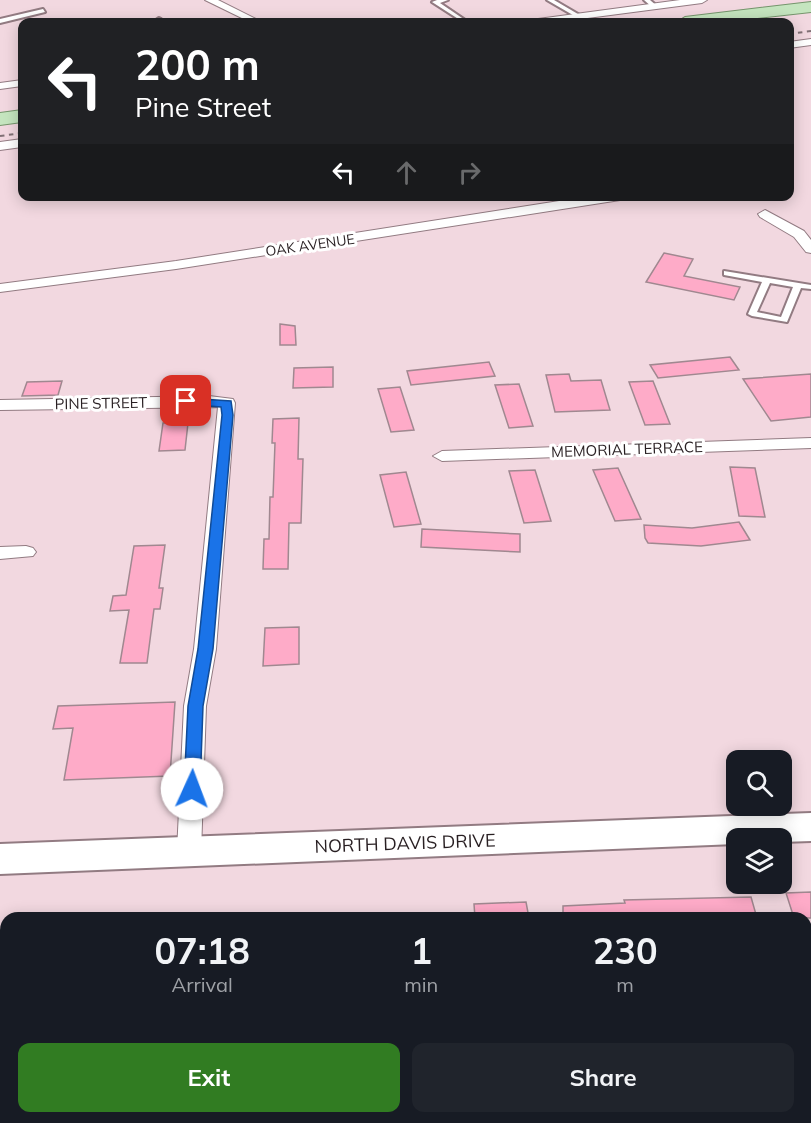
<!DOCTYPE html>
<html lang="en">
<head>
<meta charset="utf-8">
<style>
  :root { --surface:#171b24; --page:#20242c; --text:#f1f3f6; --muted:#9ea1a6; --accent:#317c22 }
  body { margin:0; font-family:Mulish,sans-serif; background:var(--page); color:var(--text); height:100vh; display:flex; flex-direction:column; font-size:22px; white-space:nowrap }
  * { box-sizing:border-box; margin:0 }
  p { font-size:20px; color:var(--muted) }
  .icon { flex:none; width:33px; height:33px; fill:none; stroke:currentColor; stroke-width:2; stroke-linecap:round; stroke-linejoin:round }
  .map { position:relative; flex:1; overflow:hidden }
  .details { position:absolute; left:0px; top:912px; width:812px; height:212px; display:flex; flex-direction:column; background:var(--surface); border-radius:18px 18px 0 0; box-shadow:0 3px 15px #0003 }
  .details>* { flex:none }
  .banner { position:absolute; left:18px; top:18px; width:776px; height:183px; border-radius:12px; box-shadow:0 3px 15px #0003; background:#202124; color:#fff; overflow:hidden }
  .buttons { position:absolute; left:726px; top:750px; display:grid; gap:12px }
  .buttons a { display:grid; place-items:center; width:66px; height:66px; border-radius:12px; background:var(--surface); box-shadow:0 3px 15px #0003; font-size:30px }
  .pin { position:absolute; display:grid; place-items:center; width:51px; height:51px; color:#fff; margin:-26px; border-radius:12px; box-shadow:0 3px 9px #0006 }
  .me { position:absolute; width:66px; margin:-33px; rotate:2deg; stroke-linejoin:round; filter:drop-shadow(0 0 4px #0008) }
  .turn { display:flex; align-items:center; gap:21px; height:126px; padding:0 18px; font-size:27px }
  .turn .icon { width:78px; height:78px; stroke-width:2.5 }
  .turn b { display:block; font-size:42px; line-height:51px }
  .lanes { display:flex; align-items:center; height:57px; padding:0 18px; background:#0003; justify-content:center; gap:30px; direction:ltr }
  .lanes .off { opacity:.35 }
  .eta { display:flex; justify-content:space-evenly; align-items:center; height:102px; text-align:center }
  .eta b { font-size:36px; font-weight:700; line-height:42px }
  .action { display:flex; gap:12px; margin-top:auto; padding:12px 18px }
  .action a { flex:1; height:69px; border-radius:12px; background:var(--accent); color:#fff; font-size:24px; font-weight:700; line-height:69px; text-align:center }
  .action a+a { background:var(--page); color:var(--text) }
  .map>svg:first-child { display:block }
  .building { fill:#feabc8; stroke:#a08890; stroke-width:1.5 }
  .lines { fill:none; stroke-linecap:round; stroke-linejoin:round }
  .lane-casing { stroke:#927b82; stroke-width:4 }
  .street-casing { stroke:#927b82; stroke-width:2 }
  .secondary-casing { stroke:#927b82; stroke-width:4 }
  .primary-casing { stroke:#75956c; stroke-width:2 }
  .lane { fill:#fff; fill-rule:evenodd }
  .street { fill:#fff; fill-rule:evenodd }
  .secondary { fill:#fff; fill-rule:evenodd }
  .primary { fill:#c5e5bf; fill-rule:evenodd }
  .rail { stroke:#807075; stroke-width:2; stroke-dasharray:4.5 4.5; stroke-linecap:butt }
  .route { fill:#1a73e8; stroke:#114b97; stroke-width:1.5 }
  .labels { text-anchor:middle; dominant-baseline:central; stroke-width:6; stroke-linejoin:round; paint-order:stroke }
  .far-street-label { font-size:14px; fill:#281f22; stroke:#fff }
  .street-label { font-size:15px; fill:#281f22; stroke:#fff }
  .near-street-label { font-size:18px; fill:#281f22; stroke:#fff }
</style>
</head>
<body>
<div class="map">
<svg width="811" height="1123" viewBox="0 0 811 1123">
  <rect width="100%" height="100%" fill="#f2d8e0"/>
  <g class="building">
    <path d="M664,253L693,259L684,276L740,287L734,300L646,282Z"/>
    <path d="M280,324L295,326L296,345H280Z"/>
    <path d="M730,357L739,370L658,378L650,365Z"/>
    <path d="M489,362L495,376L411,385L407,371Z"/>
    <path d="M333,367V387L293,388L294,368Z"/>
    <path d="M569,374L571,381L601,380L610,410L555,412L546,375Z"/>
    <path d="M811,374V417L771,421L743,379Z"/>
    <path d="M62,381L58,395L22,396L27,382Z"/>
    <path d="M653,381L670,424L645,425L629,382Z"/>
    <path d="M519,384L533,426L509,428L495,385Z"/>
    <path d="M400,387L414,430L391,432L378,389Z"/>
    <path d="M299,418L298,459H303L301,523H289L288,569H263L264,539H269L270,497H273L275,443H272L273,419Z"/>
    <path d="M163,423H188L185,450L159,451Z"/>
    <path d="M730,467L755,468L765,517L739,516Z"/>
    <path d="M618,468L641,519L615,521L593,470Z"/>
    <path d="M535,470L551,521L524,523L509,471Z"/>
    <path d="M406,472L421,524L394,527L380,475Z"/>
    <path d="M739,522L750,540L701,546L648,543L645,538L644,525L692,528Z"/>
    <path d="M422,529L520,534V552L421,547Z"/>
    <path d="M165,545L159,588H163L160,609H154L147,663H120L129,610L110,611L113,596L126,595L134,546Z"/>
    <path d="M299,627V664L263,666L265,628Z"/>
    <path d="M175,702L170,776L64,780L73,728L53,729L58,706Z"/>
    <path d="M811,892V918H794L786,893Z"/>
    <path d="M751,897L757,918H563V906L625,903L624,900Z"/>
    <path d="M526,902L529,918H475L474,904Z"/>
  </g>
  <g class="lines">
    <defs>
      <g id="lane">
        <path d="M448,0L440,3L468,22H463L432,2L437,0Z"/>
        <path d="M547,0H554L583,17L578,18Z"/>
        <path d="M644,0H650L658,7L653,8Z"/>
        <path d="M43,9L45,12L0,23V19Z"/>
        <path d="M159,18L161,19L162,22H158L156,20Z"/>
        <path d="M724,271L811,285V289L801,288L787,322L752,316L748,314L762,282L724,275ZM770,283L793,287L781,317L757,312Z"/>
      </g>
      <g id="street">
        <path d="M205,0H218L262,22H250Z"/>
        <path d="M680,0H707L702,3L557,22H533L538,19Z"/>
        <path d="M811,39V45L789,48V42Z"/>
        <path d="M22,80V86L0,89V83Z"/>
        <path d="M22,139V147L0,150V142Z"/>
        <path d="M591,196H626L620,200L176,269L0,292V284L176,261Z"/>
        <path d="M765,210L804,231L811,240V253L806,252L794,237L760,217L758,214Z"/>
        <path d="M209,396L233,399L235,403L216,649L206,706L201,852L198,859L189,862L180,859L177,852L184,706L194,649L218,407L0,410V400Z"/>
        <path d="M811,438V448L442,461L433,456L442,451Z"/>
        <path d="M26,546L33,548L36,552L33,556L0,559V547Z"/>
      </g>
      <path id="secondary" d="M811,813V841L782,842V838H736V844L0,874V844Z"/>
      <g id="primary">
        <path d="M811,2V12L722,22H677L685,17Z"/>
        <path d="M22,110V122L0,125V113Z"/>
      </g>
    </defs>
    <use href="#lane" class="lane-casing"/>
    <use href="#street" class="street-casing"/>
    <use href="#secondary" class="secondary-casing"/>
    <use href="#primary" class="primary-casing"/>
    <use href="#lane" class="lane"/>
    <use href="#street" class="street"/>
    <use href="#secondary" class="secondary"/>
    <use href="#primary" class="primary"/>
    <g class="rail">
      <path d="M789,34L811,31"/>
      <path d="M0,136L22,133"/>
    </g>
  </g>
  <path class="route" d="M186,398L231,401L233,415L213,649L203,706L200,789L198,794H186L184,789L188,706L198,649L222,415L221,407L182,404V399Z"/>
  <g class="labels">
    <g class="far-street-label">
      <text transform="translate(310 245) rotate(-8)">OAK AVENUE</text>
    </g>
    <g class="street-label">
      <text transform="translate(101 403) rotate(-1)">PINE STREET</text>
      <text transform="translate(627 449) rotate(-2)">MEMORIAL TERRACE</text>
    </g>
    <g class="near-street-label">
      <text transform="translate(405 843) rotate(-2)">NORTH DAVIS DRIVE</text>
    </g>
  </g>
</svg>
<div class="buttons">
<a><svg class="icon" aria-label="search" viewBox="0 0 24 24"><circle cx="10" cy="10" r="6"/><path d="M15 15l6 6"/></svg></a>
<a><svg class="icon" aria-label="layers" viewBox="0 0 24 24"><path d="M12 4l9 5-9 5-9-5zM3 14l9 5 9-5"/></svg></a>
</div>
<div class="pin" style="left:186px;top:401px;background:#d93025"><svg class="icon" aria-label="arrive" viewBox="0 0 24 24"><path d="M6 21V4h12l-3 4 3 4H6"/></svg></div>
<svg class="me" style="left:192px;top:789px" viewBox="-20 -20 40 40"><circle r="19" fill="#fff"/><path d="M0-13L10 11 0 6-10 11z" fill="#1a73e8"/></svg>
<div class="banner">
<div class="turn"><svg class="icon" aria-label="left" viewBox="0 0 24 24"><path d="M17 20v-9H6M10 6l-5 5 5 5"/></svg><div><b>200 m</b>Pine Street</div></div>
<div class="lanes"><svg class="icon" aria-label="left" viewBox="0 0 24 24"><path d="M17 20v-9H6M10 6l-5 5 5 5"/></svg><svg class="icon off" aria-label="ahead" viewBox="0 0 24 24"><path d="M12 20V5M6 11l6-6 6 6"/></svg><svg class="icon off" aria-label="right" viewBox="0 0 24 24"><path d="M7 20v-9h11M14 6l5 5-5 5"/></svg></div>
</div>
<section class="details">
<div class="eta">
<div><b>07:18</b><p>Arrival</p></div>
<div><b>1</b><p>min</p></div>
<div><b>230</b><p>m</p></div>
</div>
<div class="action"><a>Exit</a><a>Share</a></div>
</section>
</div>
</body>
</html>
